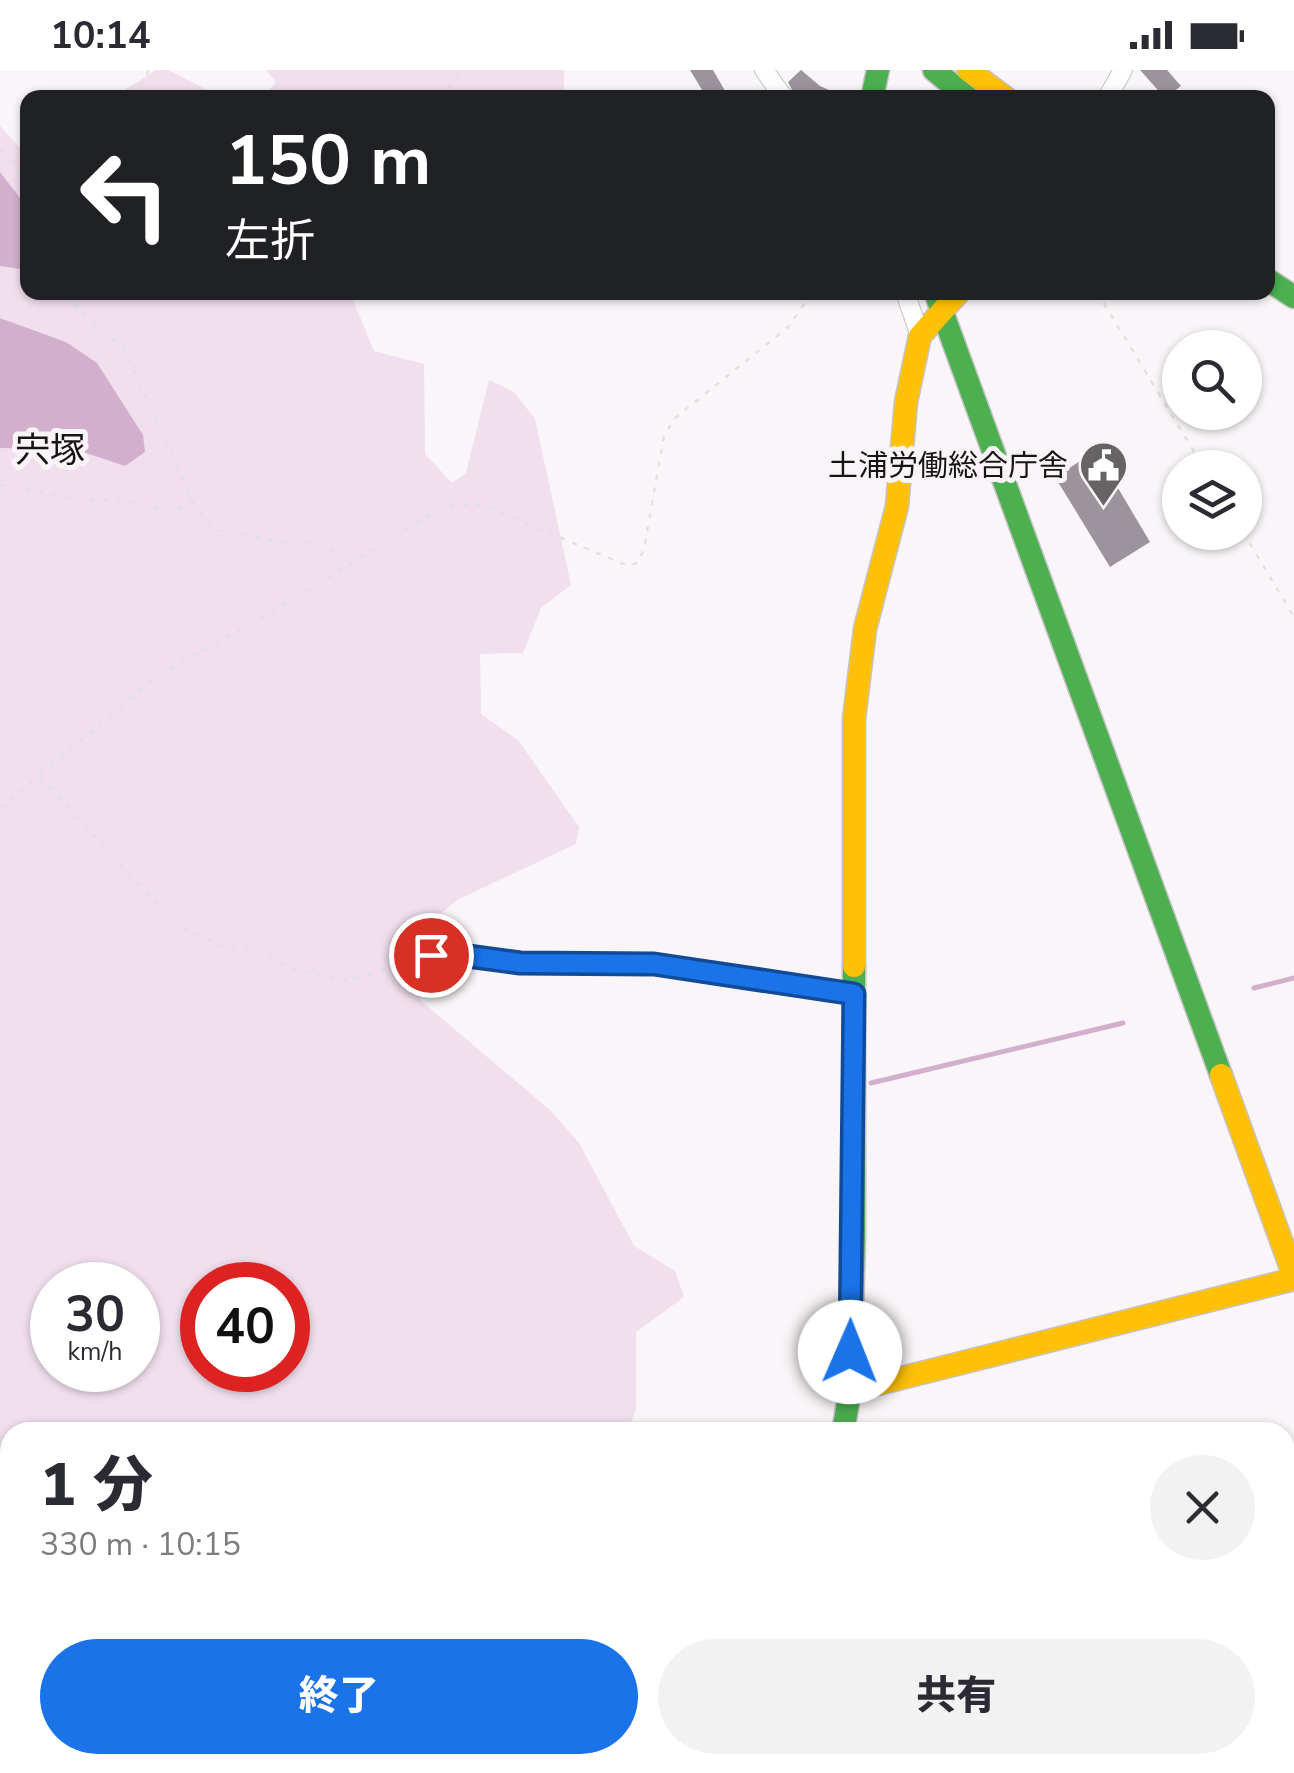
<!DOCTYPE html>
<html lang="ja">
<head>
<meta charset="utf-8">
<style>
  :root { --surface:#fff; --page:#f2f2f3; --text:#2b2b33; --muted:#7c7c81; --accent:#1a73e8 }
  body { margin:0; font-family:"Nunito Sans","Noto Sans JP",sans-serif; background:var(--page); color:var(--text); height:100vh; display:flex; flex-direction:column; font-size:38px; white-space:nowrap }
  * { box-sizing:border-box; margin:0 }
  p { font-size:32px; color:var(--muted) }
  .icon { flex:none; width:55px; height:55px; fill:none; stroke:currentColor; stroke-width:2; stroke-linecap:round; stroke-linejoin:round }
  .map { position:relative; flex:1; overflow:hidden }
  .side { position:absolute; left:0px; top:1352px; width:1295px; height:352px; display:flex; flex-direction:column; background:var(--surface); border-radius:30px 30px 0 0; box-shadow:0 2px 8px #0004 }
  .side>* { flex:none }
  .banner { position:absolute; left:20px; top:20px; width:1255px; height:210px; border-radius:20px; box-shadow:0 2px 8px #0004; background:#202124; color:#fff; overflow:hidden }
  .fabs { position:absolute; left:1162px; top:260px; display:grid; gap:20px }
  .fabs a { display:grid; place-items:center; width:100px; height:100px; border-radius:50%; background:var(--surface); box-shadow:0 2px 8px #0004; font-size:50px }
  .speed { position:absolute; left:30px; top:1192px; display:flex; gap:20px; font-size:50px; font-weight:700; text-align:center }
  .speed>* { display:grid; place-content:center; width:130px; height:130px; border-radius:50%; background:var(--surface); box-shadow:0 2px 8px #0004; line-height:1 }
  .speed small { font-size:25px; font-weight:400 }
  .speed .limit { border:15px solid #d22; background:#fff; color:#111 }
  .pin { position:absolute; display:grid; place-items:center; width:85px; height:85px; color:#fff; margin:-42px; border:5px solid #fff; border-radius:50%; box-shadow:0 2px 10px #0007 }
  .me { position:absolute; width:110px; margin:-55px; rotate:1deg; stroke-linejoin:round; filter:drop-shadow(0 0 8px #0008) }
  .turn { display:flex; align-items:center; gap:35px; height:210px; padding:0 40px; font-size:45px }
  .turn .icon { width:130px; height:130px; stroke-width:2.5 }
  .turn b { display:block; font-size:70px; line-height:85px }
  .round { display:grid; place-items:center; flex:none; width:105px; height:105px; border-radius:52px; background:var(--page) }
  .headline { display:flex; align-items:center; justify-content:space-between; height:170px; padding:0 40px }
  h1 { font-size:60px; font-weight:800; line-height:75px }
  .button { display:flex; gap:20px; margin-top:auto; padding:20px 40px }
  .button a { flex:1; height:115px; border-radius:60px; background:var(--accent); color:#fff; font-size:40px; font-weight:800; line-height:115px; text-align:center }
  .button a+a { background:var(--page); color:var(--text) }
  .status { display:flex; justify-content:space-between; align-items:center; height:70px; padding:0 50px; background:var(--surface); direction:ltr }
  .status svg { height:28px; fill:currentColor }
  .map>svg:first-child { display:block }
  .green { fill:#f1dfee; fill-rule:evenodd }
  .water { fill:#d2b0cd }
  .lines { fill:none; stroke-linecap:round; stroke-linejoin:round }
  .stream { stroke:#d2b0cd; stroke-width:5 }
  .building { fill:#9d939c }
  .lane-casing { stroke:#c6c3c5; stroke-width:11 }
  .street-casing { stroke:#c6c3c5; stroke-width:20 }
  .fast-casing { stroke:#c6c3c5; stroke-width:25 }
  .slow-casing { stroke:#c6c3c5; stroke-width:25 }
  .path { stroke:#e2e1e2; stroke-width:2.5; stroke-dasharray:5 8; stroke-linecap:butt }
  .lane { stroke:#fefefe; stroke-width:9 }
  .street { stroke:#fefefe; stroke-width:18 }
  .fast { stroke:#4caf50; stroke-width:22 }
  .slow { stroke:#ffc107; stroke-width:22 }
  .route-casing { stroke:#114b97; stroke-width:25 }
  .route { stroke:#1a73e8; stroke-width:18 }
  .labels { text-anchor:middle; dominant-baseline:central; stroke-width:10; stroke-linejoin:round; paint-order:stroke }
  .poi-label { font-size:30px; fill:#171416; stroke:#faf4f9; text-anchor:end }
  .quarter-label { font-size:35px; fill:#171416; stroke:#faf4f9 }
</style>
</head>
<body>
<div class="status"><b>10:14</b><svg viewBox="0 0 49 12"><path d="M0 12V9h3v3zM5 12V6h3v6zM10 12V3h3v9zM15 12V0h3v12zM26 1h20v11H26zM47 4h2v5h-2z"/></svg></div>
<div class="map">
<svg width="1294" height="1703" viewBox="0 0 1294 1703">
  <rect width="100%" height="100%" fill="#f9f5f8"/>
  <g class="green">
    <path d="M156,0H168L221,27H114Z"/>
    <path d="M266,0H564V27H264L276,12Z"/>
    <path d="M0,56L27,86V137L0,102Z"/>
    <path d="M0,196L27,198L28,222L350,223L374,281L424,294L425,384L452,413L466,403L489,310L514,322L535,349L571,515L541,538L523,583L480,584L481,644L518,670L579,757L576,774L457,830L415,865L420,930L551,1041L579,1073L634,1176L675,1201L684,1227L636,1262V1340L627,1362H10V1695H63L68,1703H0V378L80,381L125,396L66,272L0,248ZM52,1215H138V1300H52ZM202,1215H288V1300H202Z"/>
    <path d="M221,1695H314L313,1703H240Z"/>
    <path d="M460,1695H591L584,1703H460Z"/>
    <path d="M612,1695H695L697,1703H617Z"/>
  </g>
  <g class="water">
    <path d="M0,102L27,137V200L0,196Z"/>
    <path d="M0,248L66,272L97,293L143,365L145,382L125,396L80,381L0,378Z"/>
  </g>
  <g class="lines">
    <g class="stream">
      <path d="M1254,918L1294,908"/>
      <path d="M871,1013L1123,953"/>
    </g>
  </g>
  <g class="building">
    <path d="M690,0H713L729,28H707Z"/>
    <path d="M801,0L820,16L847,28H796L788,12Z"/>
    <path d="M1140,0H1167L1181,16L1165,28Z"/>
    <path d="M1096,381L1150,472L1110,497L1055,407Z"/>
  </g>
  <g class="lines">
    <defs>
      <path id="lane" d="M431,885H460L520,893L654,894L851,923"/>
      <g id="street">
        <path d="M764,0L784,28"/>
        <path d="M1107,28L1123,0"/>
        <path d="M905,222L920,266"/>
        <path d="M818,1695L819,1703"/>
      </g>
      <g id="fast">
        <path d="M934,0L968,28"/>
        <path d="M872,28L878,0"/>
        <path d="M1268,210L1294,227"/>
        <path d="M935,222L1221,1005"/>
        <path d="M843,1362L850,1321L854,1166V896"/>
      </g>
      <g id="slow">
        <path d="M968,0L1006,28"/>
        <path d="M854,896V649L865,559L897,436L906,332L920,266L959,222"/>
        <path d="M1221,1005L1294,1206"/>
        <path d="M850,1321L1294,1209"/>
      </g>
    </defs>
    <use href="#lane" class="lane-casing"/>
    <use href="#street" class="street-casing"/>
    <use href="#fast" class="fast-casing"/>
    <use href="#slow" class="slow-casing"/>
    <g class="path">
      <path d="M135,28L149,0"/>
      <path d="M439,28L463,0"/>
      <path d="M0,79L28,110"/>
      <path d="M50,222L73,234L124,279L195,437L215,460L291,474L319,473L354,492"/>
      <path d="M1097,222L1204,398"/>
      <path d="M0,415L78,428L145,434L173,443L192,431"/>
      <path d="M1243,462L1294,547"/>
      <path d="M40,707L150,827L188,861L220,874L260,882L292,899L348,911L419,889"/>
      <path d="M0,739L165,599L168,600L281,537L424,448L453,435H483L628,496L637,493L644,479L664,366L674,349L788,257L813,222"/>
      <path d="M1285,1505L1294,1503"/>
    </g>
    <use href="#lane" class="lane"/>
    <use href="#street" class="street"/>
    <use href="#fast" class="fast"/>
    <use href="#slow" class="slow"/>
  </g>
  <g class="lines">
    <defs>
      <path id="route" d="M431,885H460L520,893L654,894L854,924L850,1282"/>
    </defs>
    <use href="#route" class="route-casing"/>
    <use href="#route" class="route"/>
  </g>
  <defs>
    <symbol id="civic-pin" viewBox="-11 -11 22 30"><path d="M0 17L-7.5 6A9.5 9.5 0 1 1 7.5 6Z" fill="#666365" stroke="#faf4f9"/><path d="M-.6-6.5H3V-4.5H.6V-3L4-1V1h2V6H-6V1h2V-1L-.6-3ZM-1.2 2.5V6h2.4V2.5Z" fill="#fff"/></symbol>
  </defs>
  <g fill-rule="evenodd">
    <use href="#civic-pin" x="1076" y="368" width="55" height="75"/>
  </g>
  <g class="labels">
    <g class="poi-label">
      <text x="1068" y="396">土浦労働総合庁舎</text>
    </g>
    <g class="quarter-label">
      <text x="50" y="380">宍塚</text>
    </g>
  </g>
</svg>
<div class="fabs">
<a><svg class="icon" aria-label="search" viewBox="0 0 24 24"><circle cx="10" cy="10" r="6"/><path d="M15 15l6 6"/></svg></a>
<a><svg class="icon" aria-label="layers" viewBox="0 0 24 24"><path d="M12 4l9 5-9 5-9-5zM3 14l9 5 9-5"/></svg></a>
</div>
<div class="speed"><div>30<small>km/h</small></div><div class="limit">40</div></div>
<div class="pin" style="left:431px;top:885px;background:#d93025"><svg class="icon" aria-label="arrive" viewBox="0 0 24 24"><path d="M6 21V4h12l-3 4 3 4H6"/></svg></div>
<svg class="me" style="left:850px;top:1282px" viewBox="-20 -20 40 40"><circle r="19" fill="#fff"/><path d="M0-13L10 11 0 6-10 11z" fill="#1a73e8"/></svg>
<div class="banner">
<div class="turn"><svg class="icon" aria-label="left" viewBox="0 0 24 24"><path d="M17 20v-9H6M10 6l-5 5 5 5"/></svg><div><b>150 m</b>左折</div></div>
</div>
<section class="side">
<div class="headline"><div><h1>1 分</h1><p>330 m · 10:15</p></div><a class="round"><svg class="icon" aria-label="close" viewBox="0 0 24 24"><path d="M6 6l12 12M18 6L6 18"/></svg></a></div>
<div class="button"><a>終了</a><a>共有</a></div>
</section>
</div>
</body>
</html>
